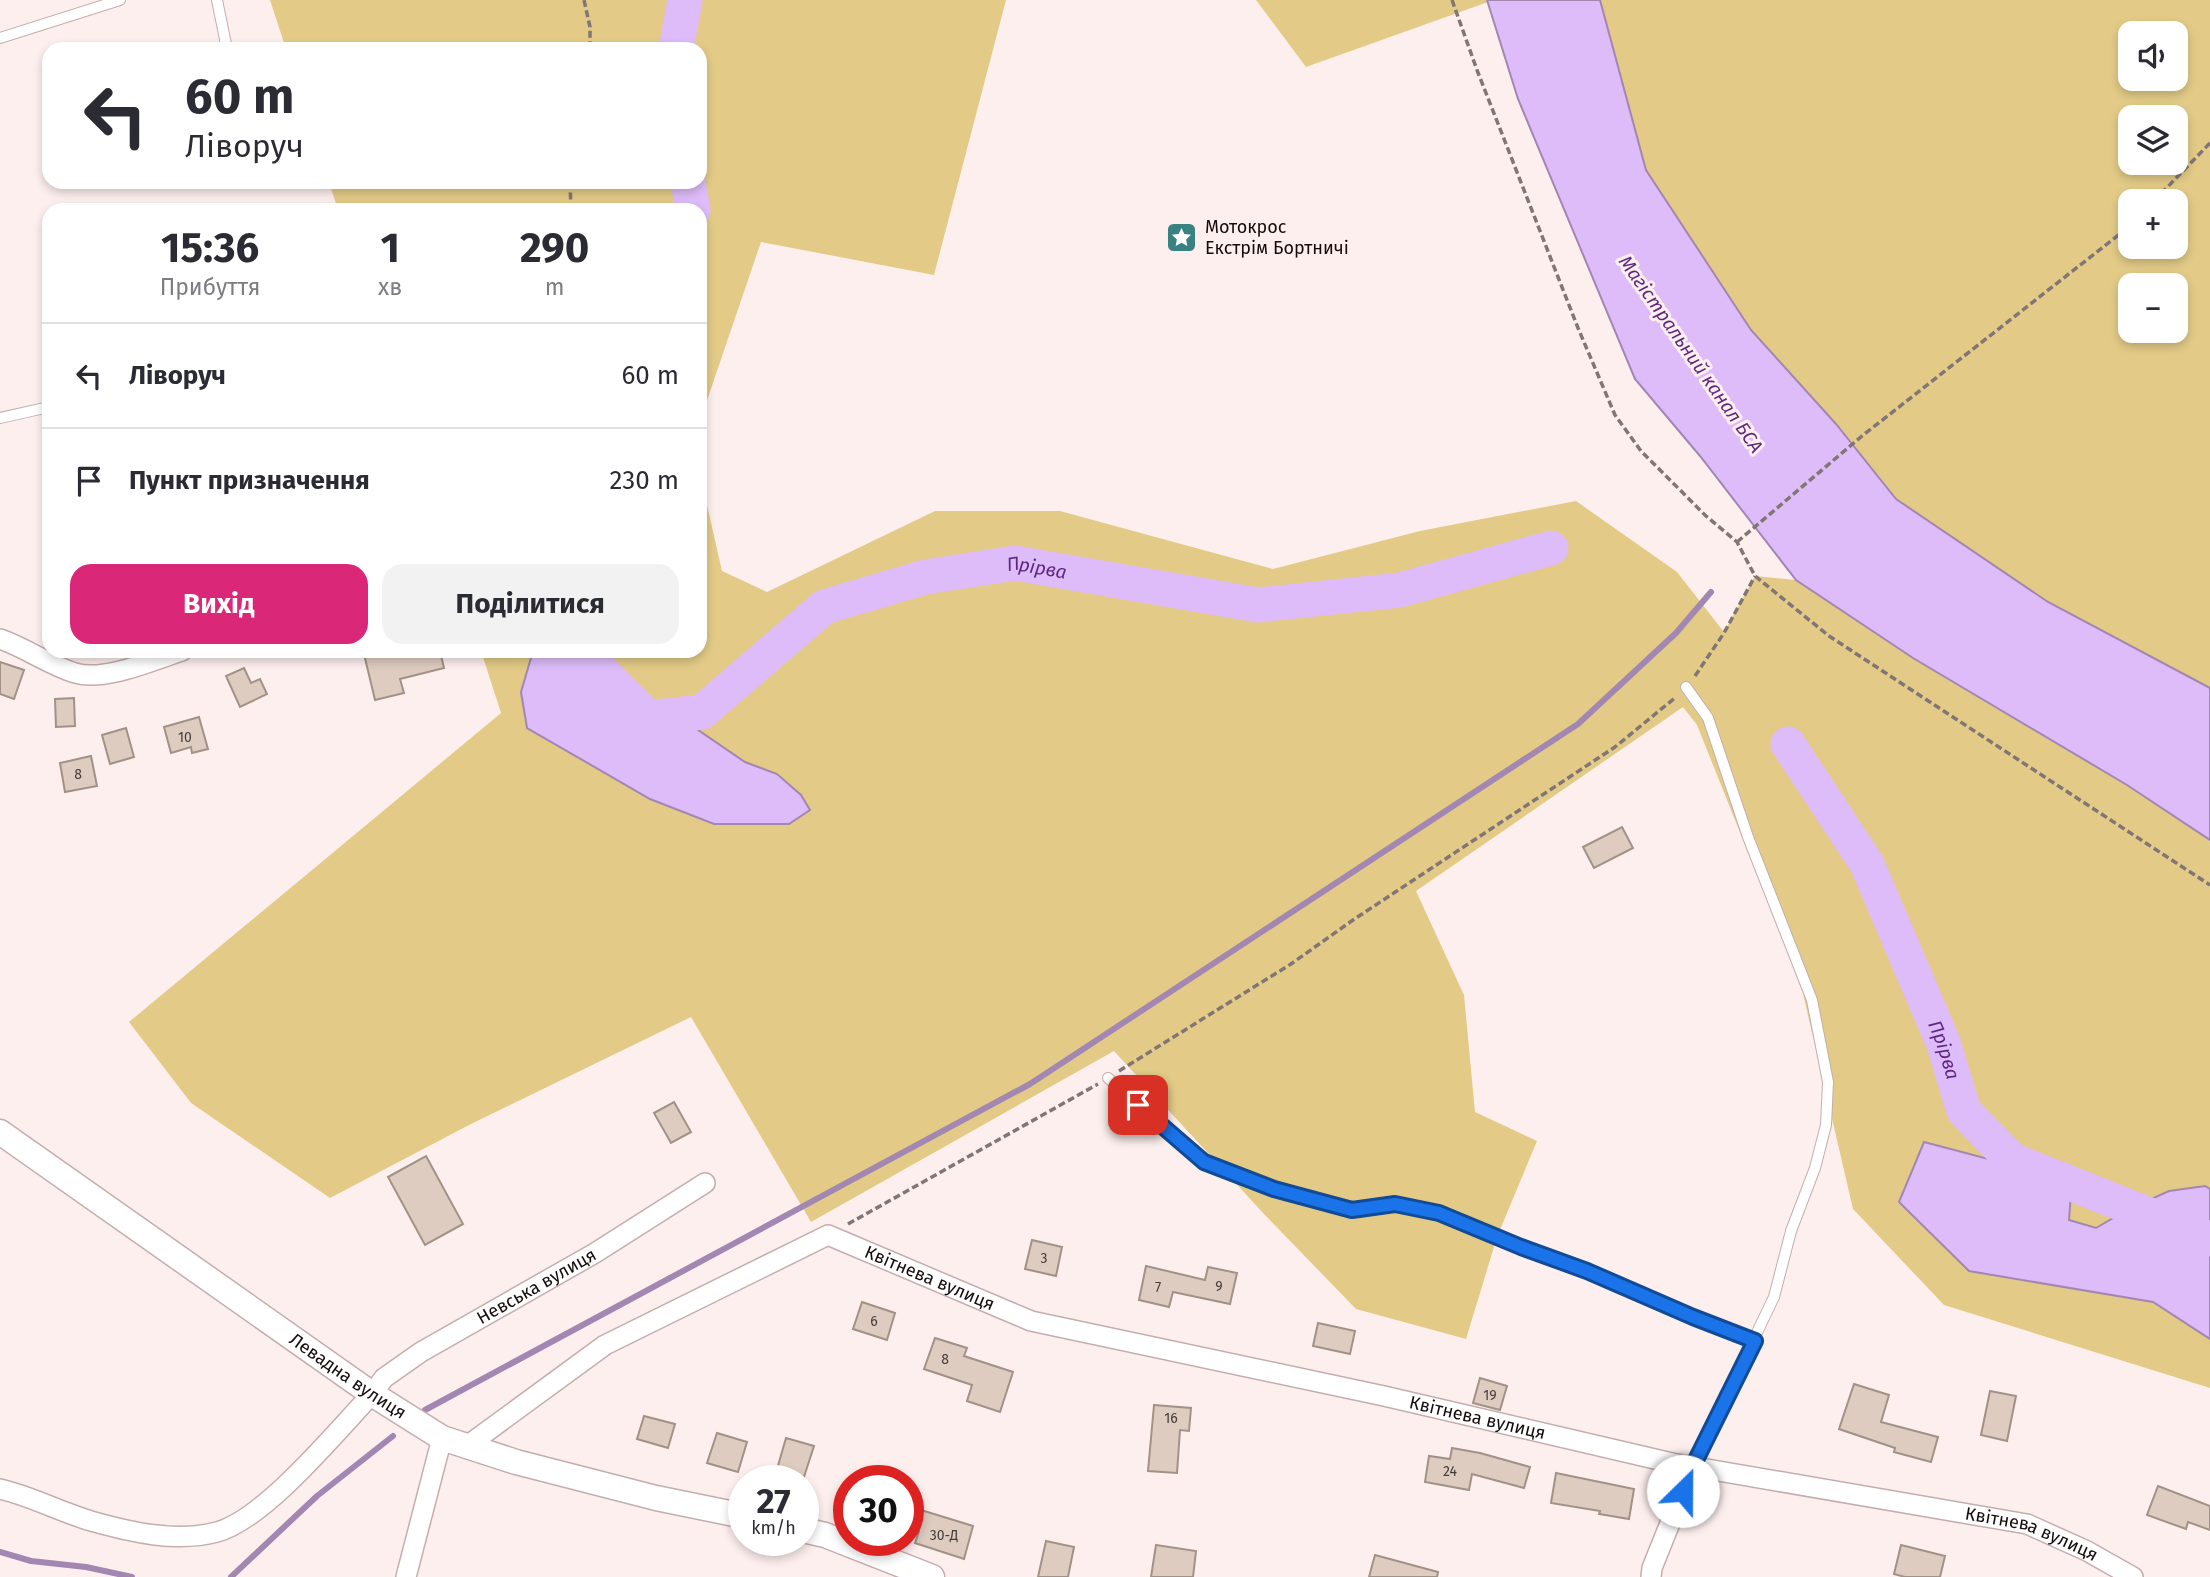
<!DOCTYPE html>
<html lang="uk">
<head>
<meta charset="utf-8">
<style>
  :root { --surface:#fff; --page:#f2f2f3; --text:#2b2b33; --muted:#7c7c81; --line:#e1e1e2; --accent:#db2777 }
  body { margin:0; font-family:"Fira Sans",sans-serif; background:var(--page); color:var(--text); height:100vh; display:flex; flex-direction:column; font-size:26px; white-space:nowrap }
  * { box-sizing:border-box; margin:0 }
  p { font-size:23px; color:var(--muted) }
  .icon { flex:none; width:38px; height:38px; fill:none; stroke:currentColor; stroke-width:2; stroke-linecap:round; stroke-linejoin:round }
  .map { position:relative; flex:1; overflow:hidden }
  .details { position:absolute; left:42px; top:203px; width:665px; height:455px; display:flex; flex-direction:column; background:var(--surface); border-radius:21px; box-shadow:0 4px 10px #0003 }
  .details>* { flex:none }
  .banner { position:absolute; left:42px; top:42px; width:665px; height:147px; border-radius:21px; box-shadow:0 4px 10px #0003; background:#fff; color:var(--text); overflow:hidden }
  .buttons { position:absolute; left:2118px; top:21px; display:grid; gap:14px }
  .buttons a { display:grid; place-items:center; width:70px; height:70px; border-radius:14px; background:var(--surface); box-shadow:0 4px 10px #0003; font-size:35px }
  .speed { position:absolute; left:728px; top:1465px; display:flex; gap:14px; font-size:35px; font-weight:700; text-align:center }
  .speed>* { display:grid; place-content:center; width:91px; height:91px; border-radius:50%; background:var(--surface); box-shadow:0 4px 10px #0003; line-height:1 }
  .speed small { font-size:18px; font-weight:400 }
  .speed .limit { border:10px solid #d22; background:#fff; color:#111 }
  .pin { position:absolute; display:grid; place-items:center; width:60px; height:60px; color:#fff; margin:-30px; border-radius:14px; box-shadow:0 4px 10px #0006 }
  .me { position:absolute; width:77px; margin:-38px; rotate:23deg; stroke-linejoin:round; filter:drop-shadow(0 0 5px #0008) }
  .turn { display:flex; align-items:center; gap:24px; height:147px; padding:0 28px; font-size:32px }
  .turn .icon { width:91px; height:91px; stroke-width:2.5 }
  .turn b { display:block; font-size:49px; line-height:60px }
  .eta { display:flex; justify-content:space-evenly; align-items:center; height:119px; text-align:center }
  .eta b { font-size:42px; font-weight:700; line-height:49px }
  .cta { display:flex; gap:14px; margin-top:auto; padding:14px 28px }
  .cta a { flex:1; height:80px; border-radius:21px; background:var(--accent); color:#fff; font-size:28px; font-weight:700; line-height:80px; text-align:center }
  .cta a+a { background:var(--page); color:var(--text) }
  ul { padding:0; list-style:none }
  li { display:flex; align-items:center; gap:21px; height:105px; padding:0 28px; border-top:2px solid var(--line) }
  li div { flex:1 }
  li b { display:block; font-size:26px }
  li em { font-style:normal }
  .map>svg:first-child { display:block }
  .green { fill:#e3cb87; fill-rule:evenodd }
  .water { fill:#debbf9; stroke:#a287b2; stroke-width:2 }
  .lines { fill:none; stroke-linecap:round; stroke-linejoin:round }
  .stream { stroke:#a287b2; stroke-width:6 }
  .river { stroke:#debbf9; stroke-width:35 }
  .building { fill:#deccc0; stroke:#a29186; stroke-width:2 }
  .service-casing { stroke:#c4aead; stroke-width:12 }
  .minor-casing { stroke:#c4aead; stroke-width:22 }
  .tertiary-casing { stroke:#c4aead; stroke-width:27 }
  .path { stroke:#817675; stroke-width:3.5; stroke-dasharray:7 3.5; stroke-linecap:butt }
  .service { stroke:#fff; stroke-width:10 }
  .minor { stroke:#fff; stroke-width:19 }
  .tertiary { stroke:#fff; stroke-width:24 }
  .route-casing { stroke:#114b97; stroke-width:18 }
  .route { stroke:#1a73e8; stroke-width:12 }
  .labels { text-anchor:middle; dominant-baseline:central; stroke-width:6; stroke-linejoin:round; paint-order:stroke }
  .number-label { font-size:14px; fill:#473d3a }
  .poi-label { font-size:18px; fill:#150d0d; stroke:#fdefee; text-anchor:start }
  .street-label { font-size:18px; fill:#150d0d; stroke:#fdefee }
  .water-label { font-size:19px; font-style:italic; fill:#5f2880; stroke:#fdefee }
</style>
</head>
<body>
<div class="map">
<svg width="2210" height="1577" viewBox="0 0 2210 1577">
  <rect width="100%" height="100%" fill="#fdefee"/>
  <g class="green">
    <path d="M270,0H1006L934,275L761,242L700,421V210H338L329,182H700V49H286Z"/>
    <path d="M1256,0H1487L1488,2L1306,67Z"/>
    <path d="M1600,0H2210V688L2048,602L1896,499L1836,424L1751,330L1646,170ZM2130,33H2175V79H2130ZM2130,117H2175V163H2130ZM2130,201H2175V247H2130ZM2130,285H2175V331H2130Z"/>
    <path d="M700,474L722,571L767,592L935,511H1060L1273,569L1420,531L1576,501L1677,572L1724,632L1755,576L1796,580L1913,658L2127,785L2210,840V1388L1944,1305L1853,1209L1801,985L1697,725L1683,707L1416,891L1464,995L1475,1112L1537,1141L1497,1237L1466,1339L1356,1309L1264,1214L1114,1051L811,1222L691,1017L469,1125L330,1198L191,1103L129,1022L501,713L481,651H700Z"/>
  </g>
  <g class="water">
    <path d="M1487,0H1600L1646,170L1751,330L1836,424L1896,499L2048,602L2210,688V840L2127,785L1913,658L1796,580L1700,456L1635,379L1518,99Z"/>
    <path d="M533,651H581L611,691L660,704L745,762L777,774L801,795L810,810L789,824H714L650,799L527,728L521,692Z"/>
    <path d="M1924,1142L2072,1181L2069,1220L2096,1228L2127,1210L2169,1191L2205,1186L2210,1189V1339L2153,1302L1969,1271L1899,1202Z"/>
  </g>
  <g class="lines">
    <g class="stream">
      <path d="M425,1410L1030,1084L1578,724L1676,633L1711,592"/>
      <path d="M0,1552L31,1561L86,1567L132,1577"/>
      <path d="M231,1577L317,1496L393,1436"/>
    </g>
    <g class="river">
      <path d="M676,49L685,0"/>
      <path d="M688,182L693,210"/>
      <path id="s1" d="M590,651L597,667L649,718L702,712L824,607L925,577L1015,563L1258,605L1400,590L1551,548"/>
      <path id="s2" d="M1788,744L1867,864L1943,1042L1964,1111L2012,1160L2210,1239"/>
    </g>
  </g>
  <g class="building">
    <path d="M376,651H440L444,668L400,679L404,693L375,700L364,654Z"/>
    <path d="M0,662L24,670L14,699L0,694Z"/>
    <path d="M244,668L251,683L260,679L267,694L240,707L226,676Z"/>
    <path d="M74,698L75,726L56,727L55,699Z"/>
    <path d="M199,717L208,749L192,753L191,747L171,753L164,727Z"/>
    <path d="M126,728L134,757L110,764L102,735Z"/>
    <path d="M91,756L97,786L65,792L60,763Z"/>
    <path d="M1622,827L1633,848L1594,868L1583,847Z"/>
    <path d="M674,1102L691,1132L671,1143L654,1113Z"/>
    <path d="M426,1156L463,1224L425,1245L388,1177Z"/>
    <path d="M1032,1240L1062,1247L1056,1276L1025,1269Z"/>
    <path d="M1146,1266L1205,1280L1208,1267L1237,1273L1230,1304L1173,1292L1169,1307L1139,1300Z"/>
    <path d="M862,1302L895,1313L887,1340L853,1329Z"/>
    <path d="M1318,1323L1355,1331L1350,1354L1313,1346Z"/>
    <path d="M935,1338L967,1348L964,1356L1013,1372L1000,1412L967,1401L972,1385L924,1369Z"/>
    <path d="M1480,1378L1507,1386L1500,1410L1473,1403Z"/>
    <path d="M1854,1384L1889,1395L1881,1422L1938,1437L1931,1462L1894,1452L1895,1448L1839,1429Z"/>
    <path d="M1990,1391L2016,1396L2007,1441L1981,1435Z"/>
    <path d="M1154,1405L1191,1408L1189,1431L1180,1430L1177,1473L1148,1471Z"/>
    <path d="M644,1416L675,1424L668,1448L637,1439Z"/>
    <path d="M717,1433L747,1442L738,1472L707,1463Z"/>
    <path d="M786,1438L814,1446L803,1480H790L775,1476Z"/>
    <path d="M1452,1448L1480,1453L1530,1467L1524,1488L1472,1474L1469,1490L1425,1482L1429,1456L1450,1459Z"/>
    <path d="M1556,1473L1634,1489L1629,1519L1599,1514L1600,1511L1551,1503Z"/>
    <path d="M2158,1486L2210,1506V1530L2188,1522L2186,1529L2147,1515Z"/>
    <path d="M908,1506L973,1526L964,1559L915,1543L919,1531L908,1527Z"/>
    <path d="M1046,1541L1074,1547L1068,1577H1038Z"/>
    <path d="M1156,1545L1196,1551L1193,1577H1151Z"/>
    <path d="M1901,1545L1945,1556L1940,1577H1905L1894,1574Z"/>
    <path d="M1375,1555L1438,1572L1437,1577H1369Z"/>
  </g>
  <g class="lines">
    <defs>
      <g id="service">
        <path d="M217,0L227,49"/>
        <path d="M0,38L120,0"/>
        <path d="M0,418L49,407"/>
        <path d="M1686,687L1708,718L1748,837L1812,1000L1828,1082L1826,1125L1815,1168L1791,1231L1774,1297L1693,1466"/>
        <path d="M1108,1078L1204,1162L1274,1189L1352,1210L1395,1204L1439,1213L1521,1247L1587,1271L1693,1317L1755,1341"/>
      </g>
      <g id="minor">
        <path d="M0,639C26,648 49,665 75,673C105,682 153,660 182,651"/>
        <path id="s3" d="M467,1446L605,1345L828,1235L1031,1321L1384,1396L1672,1463L2027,1524L2087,1551L2133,1577"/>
        <path id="s4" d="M0,1489C31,1496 60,1512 91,1521C130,1532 176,1543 217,1532C265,1519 337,1431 372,1394L384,1378L421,1352L595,1253L705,1183"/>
        <path d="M406,1577L442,1438"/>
        <path d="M1651,1577L1652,1568L1693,1466"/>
      </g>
      <g id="tertiary">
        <path id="s5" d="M0,1132L372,1394L442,1438L516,1462L656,1498L744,1516"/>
        <path d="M803,1530L825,1535L932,1577"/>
      </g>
    </defs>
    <use href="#service" class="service-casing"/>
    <use href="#minor" class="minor-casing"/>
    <use href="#tertiary" class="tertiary-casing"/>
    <g class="path">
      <path d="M584,0L590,27V49"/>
      <path d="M1452,0L1477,70L1578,328L1615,415L1641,451L1706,516L1737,542L1755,576L1829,636L2210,885"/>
      <path d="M570,182L571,210"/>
      <path d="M2154,201L2210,143"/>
      <path d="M1737,542L1862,436L2130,226"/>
      <path d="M1695,676L1724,633L1755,576"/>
      <path d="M1119,1071L1291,964L1353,920L1615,747L1676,697"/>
      <path d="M848,1224L1098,1084"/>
    </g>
    <use href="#service" class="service"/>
    <use href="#minor" class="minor"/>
    <use href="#tertiary" class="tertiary"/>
  </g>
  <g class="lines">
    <defs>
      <path id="route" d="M1138,1105L1204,1162L1274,1189L1352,1210L1395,1204L1439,1213L1521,1247L1587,1271L1693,1317L1755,1341L1693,1466L1683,1491"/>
    </defs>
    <use href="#route" class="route-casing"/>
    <use href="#route" class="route"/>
  </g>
  <defs>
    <symbol id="sight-square" viewBox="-11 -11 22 22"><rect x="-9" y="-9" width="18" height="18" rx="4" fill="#398282" stroke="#fdefee"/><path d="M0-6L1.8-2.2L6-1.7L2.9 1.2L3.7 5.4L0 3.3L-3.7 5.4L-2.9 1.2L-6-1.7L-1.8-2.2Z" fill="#fff"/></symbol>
  </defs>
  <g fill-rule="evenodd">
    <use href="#sight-square" x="1164" y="220" width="35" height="35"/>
  </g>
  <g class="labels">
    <g class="number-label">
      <text x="185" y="737">10</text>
      <text x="78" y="774">8</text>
      <text x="1044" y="1258">3</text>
      <text x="1219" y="1286">9</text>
      <text x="1158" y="1287">7</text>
      <text x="874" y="1321">6</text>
      <text x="945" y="1359">8</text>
      <text x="1490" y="1395">19</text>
      <text x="1171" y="1418">16</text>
      <text x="1450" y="1471">24</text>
      <text x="944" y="1535">30-Д</text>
    </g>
    <g class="poi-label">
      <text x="1205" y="227">Мотокрос<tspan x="1205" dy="21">Екстрім Бортничі</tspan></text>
    </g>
    <g class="street-label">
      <text stroke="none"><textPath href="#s3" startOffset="530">Квітнева вулиця</textPath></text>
      <text stroke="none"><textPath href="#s4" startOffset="632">Невська вулиця</textPath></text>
      <text stroke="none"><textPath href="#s5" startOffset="425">Левадна вулиця</textPath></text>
      <text stroke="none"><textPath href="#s3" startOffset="1097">Квітнева вулиця</textPath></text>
      <text stroke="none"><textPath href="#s3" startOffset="1664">Квітнева вулиця</textPath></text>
    </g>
    <g class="water-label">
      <text transform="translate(1691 354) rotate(55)">Магістральний канал БСА</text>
      <text stroke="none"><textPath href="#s1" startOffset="523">Прірва</textPath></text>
      <text stroke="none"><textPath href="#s2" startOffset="345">Прірва</textPath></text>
    </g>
  </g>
</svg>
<div class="buttons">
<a><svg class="icon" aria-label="sound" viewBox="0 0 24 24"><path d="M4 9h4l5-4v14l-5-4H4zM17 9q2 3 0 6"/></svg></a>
<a><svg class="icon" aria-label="layers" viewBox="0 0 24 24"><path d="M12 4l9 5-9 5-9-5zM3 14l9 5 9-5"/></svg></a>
<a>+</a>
<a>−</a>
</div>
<div class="speed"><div>27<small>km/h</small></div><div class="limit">30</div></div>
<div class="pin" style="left:1138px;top:1105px;background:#d93025"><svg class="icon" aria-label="arrive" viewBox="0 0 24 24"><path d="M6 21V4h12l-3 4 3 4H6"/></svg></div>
<svg class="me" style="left:1683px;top:1491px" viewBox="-20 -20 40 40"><circle r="19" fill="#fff"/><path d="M0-13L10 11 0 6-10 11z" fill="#1a73e8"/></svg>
<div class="banner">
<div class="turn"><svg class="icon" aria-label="left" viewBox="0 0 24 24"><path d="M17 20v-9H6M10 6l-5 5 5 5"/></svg><div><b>60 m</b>Ліворуч</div></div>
</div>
<section class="details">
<div class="eta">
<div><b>15:36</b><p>Прибуття</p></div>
<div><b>1</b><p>хв</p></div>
<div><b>290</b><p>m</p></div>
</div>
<ul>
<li><svg class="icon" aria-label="left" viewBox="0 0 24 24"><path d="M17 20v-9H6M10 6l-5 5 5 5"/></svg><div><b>Ліворуч</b></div><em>60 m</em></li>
<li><svg class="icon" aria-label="arrive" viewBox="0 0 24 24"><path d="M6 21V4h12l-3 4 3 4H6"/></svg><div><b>Пункт призначення</b></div><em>230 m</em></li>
</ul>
<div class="cta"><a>Вихід</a><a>Поділитися</a></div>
</section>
</div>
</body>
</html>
